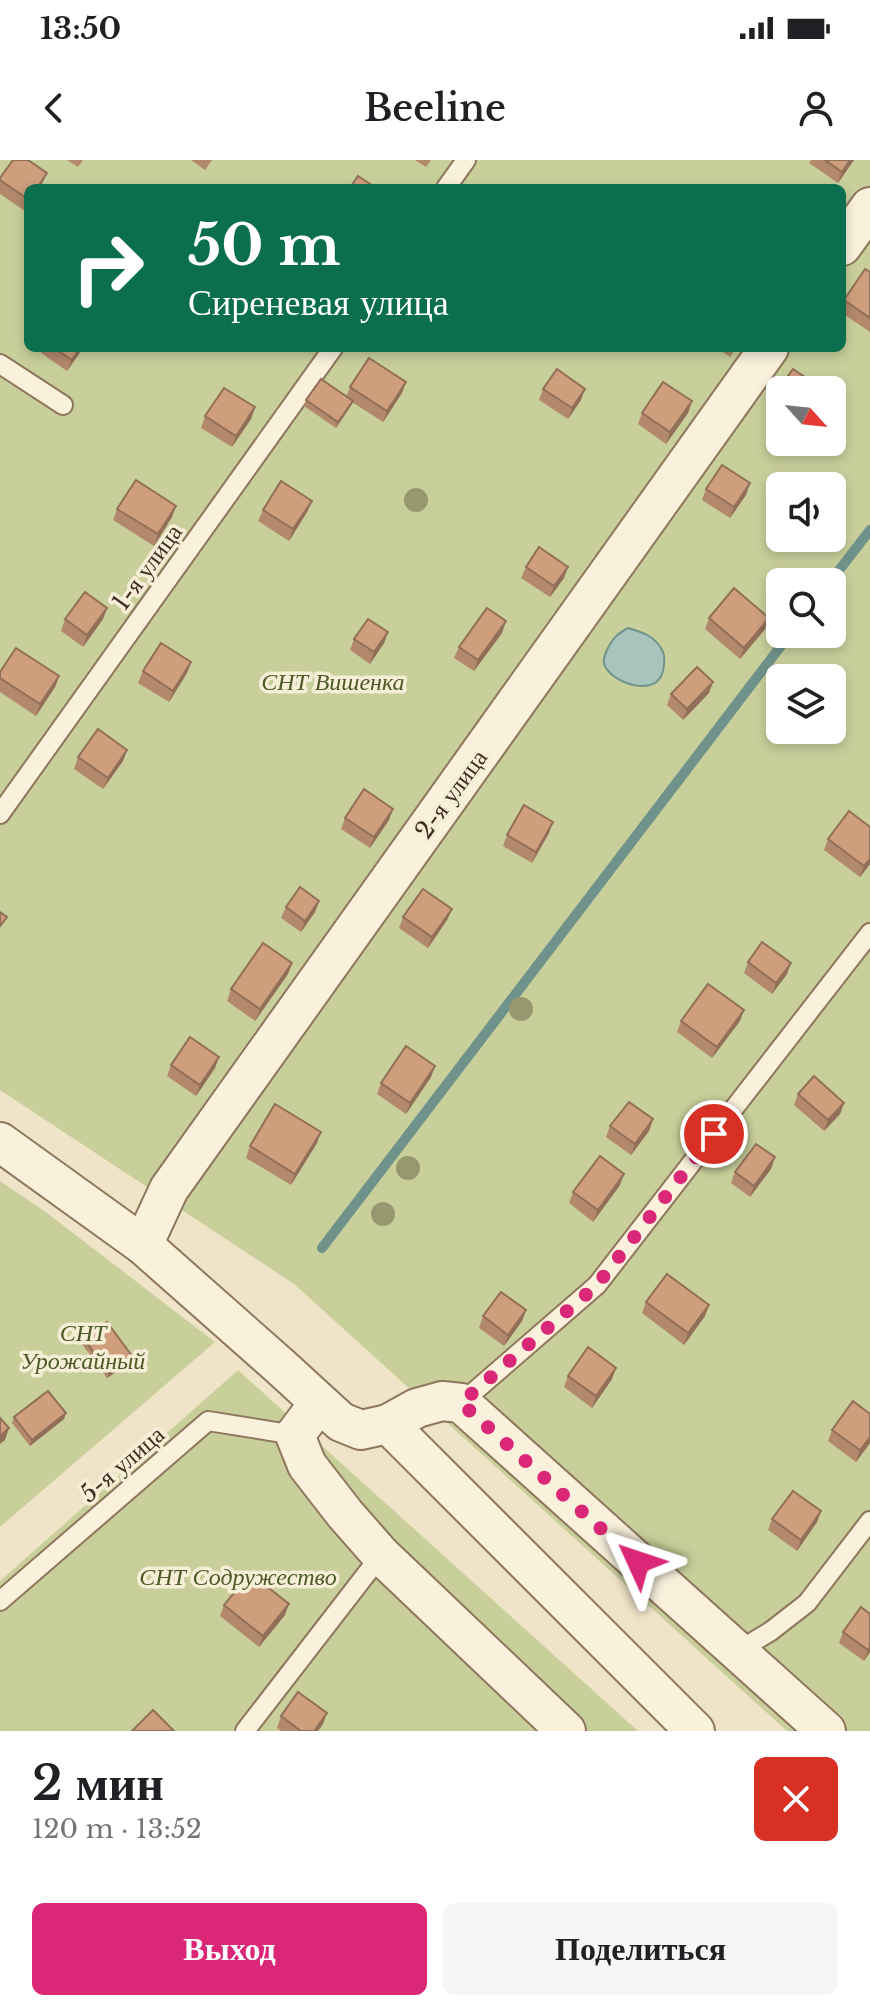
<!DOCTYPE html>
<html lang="ru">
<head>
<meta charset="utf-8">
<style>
  :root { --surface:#fff; --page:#f6f6f6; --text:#202124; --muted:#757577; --accent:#db2777 }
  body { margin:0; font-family:"Libre Baskerville",serif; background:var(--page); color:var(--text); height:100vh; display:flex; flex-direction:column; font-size:30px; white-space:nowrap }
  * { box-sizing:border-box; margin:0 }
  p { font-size:26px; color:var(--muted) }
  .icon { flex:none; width:44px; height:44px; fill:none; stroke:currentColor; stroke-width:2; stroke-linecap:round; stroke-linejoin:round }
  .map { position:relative; height:1571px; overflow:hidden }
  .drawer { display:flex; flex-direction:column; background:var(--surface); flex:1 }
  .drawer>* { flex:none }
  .banner { position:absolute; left:24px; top:24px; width:822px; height:168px; border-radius:12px; box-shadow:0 4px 12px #0003; background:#0b6e4f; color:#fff; overflow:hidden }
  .needle { width:52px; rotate:117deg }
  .buttons { position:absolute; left:766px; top:216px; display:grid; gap:16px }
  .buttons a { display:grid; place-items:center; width:80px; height:80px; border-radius:12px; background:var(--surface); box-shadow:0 4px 12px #0003; font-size:40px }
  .pin { position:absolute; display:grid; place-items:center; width:68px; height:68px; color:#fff; margin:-34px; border:4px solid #fff; border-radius:50%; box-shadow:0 2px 8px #0007 }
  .me { position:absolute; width:88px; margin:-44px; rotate:312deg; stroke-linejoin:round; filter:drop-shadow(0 0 6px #0008) }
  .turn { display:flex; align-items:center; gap:28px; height:168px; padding:0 32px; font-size:36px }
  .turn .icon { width:104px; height:104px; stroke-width:2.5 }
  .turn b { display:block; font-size:56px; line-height:68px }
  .round { display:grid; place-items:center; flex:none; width:84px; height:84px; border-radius:12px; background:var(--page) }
  .summary { display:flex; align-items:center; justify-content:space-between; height:136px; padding:0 32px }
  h1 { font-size:48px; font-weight:600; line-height:60px }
  .button { display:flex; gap:16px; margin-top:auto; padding:16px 32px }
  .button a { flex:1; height:92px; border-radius:12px; background:var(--accent); color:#fff; font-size:32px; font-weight:600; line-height:92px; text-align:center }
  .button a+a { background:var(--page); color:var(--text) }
  .status { display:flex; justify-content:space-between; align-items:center; height:56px; padding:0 40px; background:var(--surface); direction:ltr }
  .status svg { height:22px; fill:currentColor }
  header { display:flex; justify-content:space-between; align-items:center; height:104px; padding:0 32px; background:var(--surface); font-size:36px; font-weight:600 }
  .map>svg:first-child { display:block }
  .green { fill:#c9cf9b; fill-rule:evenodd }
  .water { fill:#a9c4bc; stroke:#6f938a; stroke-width:2 }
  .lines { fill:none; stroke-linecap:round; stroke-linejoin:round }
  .stream { stroke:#6f938a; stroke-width:10 }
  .lane-casing { stroke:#8d765c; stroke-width:22 }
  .street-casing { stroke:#8d765c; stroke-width:42 }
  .lane { stroke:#faf1dc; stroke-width:18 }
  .street { stroke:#faf1dc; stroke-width:38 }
  .tree { fill:#96986f }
  .wall { fill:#b2896c }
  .shaded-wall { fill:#916f58 }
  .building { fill:#cf9f7d; stroke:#916f58; stroke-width:2 }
  .route { stroke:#db2777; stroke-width:14; stroke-dasharray:0 25.2 }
  .labels { text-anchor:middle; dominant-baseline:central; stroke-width:7; stroke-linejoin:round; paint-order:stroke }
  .street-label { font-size:24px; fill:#3d2e20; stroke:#f7eed8 }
  .park-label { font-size:24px; font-style:italic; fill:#4d5a26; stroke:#f7eed8 }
</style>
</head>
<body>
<div class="status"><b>13:50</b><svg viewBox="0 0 49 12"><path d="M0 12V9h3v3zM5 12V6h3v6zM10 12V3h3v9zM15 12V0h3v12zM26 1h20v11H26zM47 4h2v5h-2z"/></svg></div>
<header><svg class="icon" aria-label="back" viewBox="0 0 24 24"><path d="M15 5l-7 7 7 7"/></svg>Beeline<svg class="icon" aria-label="person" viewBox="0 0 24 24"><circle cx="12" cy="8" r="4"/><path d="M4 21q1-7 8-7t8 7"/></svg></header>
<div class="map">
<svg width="870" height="1571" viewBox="0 0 870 1571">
  <rect width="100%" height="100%" fill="#f0e4c8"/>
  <g class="green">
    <path d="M0,0H870V1571H787L294,1124L0,930ZM28,28H842V188H28ZM780,230H832V282H780ZM780,326H832V378H780ZM780,422H832V474H780ZM780,518H832V570H780Z"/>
    <path d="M0,1021L47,1053L215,1182L0,1367Z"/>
    <path d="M238,1210L638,1571H0V1421Z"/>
  </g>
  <path class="water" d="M628,468C642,472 656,476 663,492C665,497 664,506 663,511C657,537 617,525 606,508C602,503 604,496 607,490C612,479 617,474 628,468Z"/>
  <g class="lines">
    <g class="stream">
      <path d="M830,422L870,370"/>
      <path d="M322,1088L790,474"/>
    </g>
    <defs>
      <g id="lane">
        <path d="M446,28L466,0"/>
        <path d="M0,204L63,245"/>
        <path d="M0,654L333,188"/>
        <path d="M461,1243L597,1125L870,773"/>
        <path d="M0,1441L208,1261L295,1275"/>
        <path d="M738,1491L771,1471L807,1443L870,1361"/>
        <path d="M245,1571L381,1395"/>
      </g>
      <g id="street">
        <path d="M842,86L870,47"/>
        <path d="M0,982L143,1085L282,1208L341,1262L361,1270L388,1264L417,1248L442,1241L461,1243L826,1571"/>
        <path d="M143,1085L169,1029L769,188"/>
        <path d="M319,1243L295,1275L307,1305L345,1354L381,1395L566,1571"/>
        <path d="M388,1264L695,1571"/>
      </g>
    </defs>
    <use href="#lane" class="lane-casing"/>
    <use href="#street" class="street-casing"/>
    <use href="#lane" class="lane"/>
    <use href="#street" class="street"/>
  </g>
  <g class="tree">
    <circle cx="416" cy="340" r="12"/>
    <circle cx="521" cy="849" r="12"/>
    <circle cx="408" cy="1008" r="12"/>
    <circle cx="383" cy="1054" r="12"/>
  </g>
  <g class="wall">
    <path d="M67,0H83L78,7Z"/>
    <path d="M191,0H212L205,10Z"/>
    <path d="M415,0H431L426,7Z"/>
    <path d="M811,0H854L838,23L809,3Z"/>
    <path d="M0,18L43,25L40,28H28V46L25,51L0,34Z"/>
    <path d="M870,112V172L842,153V145L844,140Z"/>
    <path d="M43,188H83L67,211L41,193Z"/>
    <path d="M717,188H736L730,197Z"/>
    <path d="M350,227L402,233L383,262L352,242L350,247L336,268L304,246L306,240L346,237Z"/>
    <path d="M543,229L581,240L568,259L539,240Z"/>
    <path d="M778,230H780V246L774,242Z"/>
    <path d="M692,241L688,253L666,284L638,264L642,253Z"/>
    <path d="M255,247L251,259L232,287L201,268L205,256Z"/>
    <path d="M706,329L746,335L730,358L702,340Z"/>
    <path d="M312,341L307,352L289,381L258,361L263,350Z"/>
    <path d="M176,346L172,357L154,386L113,360L117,349Z"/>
    <path d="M526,407L564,418L550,437L521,418Z"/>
    <path d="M107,448L103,459L83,487L61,471L65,459Z"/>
    <path d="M709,458L765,469L740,499L705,469Z"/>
    <path d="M388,472L384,483L370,504L350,490L354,479Z"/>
    <path d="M502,473L474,511L454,498L459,487Z"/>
    <path d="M191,502L187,513L169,542L138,523L143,511Z"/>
    <path d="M0,512L59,516L55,527L36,556L0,532Z"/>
    <path d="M709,533L683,560L667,545L671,534Z"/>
    <path d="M127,590L123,601L103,629L74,609L78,597Z"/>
    <path d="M345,658L389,660L370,688L341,669Z"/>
    <path d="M870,667V704L860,717L824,690L828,679Z"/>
    <path d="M549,673L532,703L503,686L507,675Z"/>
    <path d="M319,741L315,752L301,772L281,758L286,747Z"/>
    <path d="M452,749L447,760L428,788L399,768L403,757Z"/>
    <path d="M748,802L787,814L772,834L744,813Z"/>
    <path d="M292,803L288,814L255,861L227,841L231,829Z"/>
    <path d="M681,861H740L712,898L677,872Z"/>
    <path d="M171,905L215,908L196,936L167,916Z"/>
    <path d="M435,906L431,917L406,954L377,934L381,923Z"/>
    <path d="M798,934L844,943L840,954L824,971L794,945Z"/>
    <path d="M653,959L649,971L631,995L606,977L610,966Z"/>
    <path d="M317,983L291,1025L246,998L250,986Z"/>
    <path d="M775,997L771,1009L750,1037L731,1023L735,1012Z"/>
    <path d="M620,1025L593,1062L569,1043L573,1032Z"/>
    <path d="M646,1142L705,1156L684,1185L642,1153Z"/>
    <path d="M526,1150L522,1161L504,1186L479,1168L483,1156Z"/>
    <path d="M84,1179L130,1202L107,1218L82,1184Z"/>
    <path d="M568,1216L612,1219L592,1248L564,1227Z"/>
    <path d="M870,1254V1283L856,1302L828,1281L832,1270Z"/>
    <path d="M14,1257L64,1259L30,1286L12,1263Z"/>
    <path d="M821,1351L817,1362L797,1391L768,1370L772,1359Z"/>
    <path d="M224,1445L285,1455L259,1487L220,1456Z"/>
    <path d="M843,1472L870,1492L864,1501L839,1483Z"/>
    <path d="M281,1556L323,1564L318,1571H281L277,1568Z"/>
  </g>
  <g class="shaded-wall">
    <path d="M850,0H854L838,23L842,12Z"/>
    <path d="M47,13L40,28H37Z"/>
    <path d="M80,188H83L67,211L72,200Z"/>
    <path d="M406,222L402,233L383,262L387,251Z"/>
    <path d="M585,229L581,240L568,259L572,248Z"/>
    <path d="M353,241L350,247L336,268L338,262Z"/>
    <path d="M692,241L688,253L666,284L670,272Z"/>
    <path d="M255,247L251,259L232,287L236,276Z"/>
    <path d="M750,323L746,335L730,358L734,347Z"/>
    <path d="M312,341L307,352L289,381L293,369Z"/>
    <path d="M176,346L172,357L154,386L158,374Z"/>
    <path d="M568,407L564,418L550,437L554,426Z"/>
    <path d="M107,448L103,459L83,487L87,475Z"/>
    <path d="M769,458L765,469L740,499L744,488Z"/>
    <path d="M506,461L502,473L474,511L478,500Z"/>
    <path d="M388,472L384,483L370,504L374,492Z"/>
    <path d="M191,502L187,513L169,542L173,531Z"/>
    <path d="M59,516L55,527L36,556L40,544Z"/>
    <path d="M713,522L709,533L683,560L687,549Z"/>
    <path d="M127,590L123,601L103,629L108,618Z"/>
    <path d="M393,649L389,660L370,688L374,677Z"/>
    <path d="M553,662L549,673L532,703L536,692Z"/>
    <path d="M870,699V704L860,717L864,706Z"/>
    <path d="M319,741L315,752L301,772L305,761Z"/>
    <path d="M452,749L447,760L428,788L432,777Z"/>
    <path d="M292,803L288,814L255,861L260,849Z"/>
    <path d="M791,803L787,814L772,834L776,823Z"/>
    <path d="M744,850L740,861L712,898L717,887Z"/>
    <path d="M219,897L215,908L196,936L200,925Z"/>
    <path d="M435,906L431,917L406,954L410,943Z"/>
    <path d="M844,943L840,954L824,971L828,960Z"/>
    <path d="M653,959L649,971L631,995L635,984Z"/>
    <path d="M321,972L317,983L291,1025L295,1014Z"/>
    <path d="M775,997L771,1009L750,1037L754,1026Z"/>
    <path d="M624,1014L620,1025L593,1062L598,1050Z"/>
    <path d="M709,1145L705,1156L684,1185L688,1173Z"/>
    <path d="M526,1150L522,1161L504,1186L508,1175Z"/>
    <path d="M132,1196L130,1202L107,1218L109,1213Z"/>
    <path d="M616,1208L612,1219L592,1248L596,1236Z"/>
    <path d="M66,1253L64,1259L30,1286L32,1280Z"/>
    <path d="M9,1268L5,1280L0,1284V1276Z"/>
    <path d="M870,1277V1283L856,1302L860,1290Z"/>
    <path d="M821,1351L817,1362L797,1391L801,1380Z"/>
    <path d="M289,1444L285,1455L259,1487L263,1476Z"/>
    <path d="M870,1487V1492L864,1501L868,1490Z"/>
    <path d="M327,1553L323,1564L318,1571H314Z"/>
  </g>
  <g class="building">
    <path d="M13,0H28L47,13L37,28H28V39L0,20V18Z"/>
    <path d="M825,0H850L842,12Z"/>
    <path d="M358,16L376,28H350Z"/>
    <path d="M865,109L870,112V158L844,140Z"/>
    <path d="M54,188H80L72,200Z"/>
    <path d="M369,198L406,222L387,251L350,227Z"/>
    <path d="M557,209L585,229L572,248L543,229Z"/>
    <path d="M793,209L824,230H780V232L778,230Z"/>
    <path d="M321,219L353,241L338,262L306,240Z"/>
    <path d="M663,222L692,241L670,272L642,253Z"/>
    <path d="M224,228L255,247L236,276L205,256Z"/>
    <path d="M722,305L750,323L734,347L706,329Z"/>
    <path d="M136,320L176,346L158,374L117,349Z"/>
    <path d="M281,321L312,341L293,369L263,350Z"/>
    <path d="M539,387L568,407L554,426L526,407Z"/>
    <path d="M734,428L769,458L744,488L709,458Z"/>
    <path d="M85,432L107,448L87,475L65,459Z"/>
    <path d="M487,448L506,461L478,500L459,487Z"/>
    <path d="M368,459L388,472L374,492L354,479Z"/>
    <path d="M161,483L191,502L173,531L143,511Z"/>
    <path d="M16,488L59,516L40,544L0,518V512Z"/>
    <path d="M697,507L713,522L687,549L671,534Z"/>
    <path d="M98,569L127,590L108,618L78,597Z"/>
    <path d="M364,629L393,649L374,677L345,658Z"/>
    <path d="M524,645L553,662L536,692L507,675Z"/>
    <path d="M849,651L870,667V699L864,706L828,679Z"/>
    <path d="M300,727L319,741L305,761L286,747Z"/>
    <path d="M423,729L452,749L432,777L403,757Z"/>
    <path d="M0,752L7,757L0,766Z"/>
    <path d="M762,782L791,803L776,823L748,802Z"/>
    <path d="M263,783L292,803L260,849L231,829Z"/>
    <path d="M708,824L744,850L717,887L681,861Z"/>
    <path d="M190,877L219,897L200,925L171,905Z"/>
    <path d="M406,886L435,906L410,943L381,923Z"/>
    <path d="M814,916L844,943L828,960L798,934Z"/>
    <path d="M629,942L653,959L635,984L610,966Z"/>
    <path d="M275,944L321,972L295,1014L250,986Z"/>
    <path d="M756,984L775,997L754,1026L735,1012Z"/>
    <path d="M600,996L624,1014L598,1050L573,1032Z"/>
    <path d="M667,1114L709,1145L688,1173L646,1142Z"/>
    <path d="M501,1132L526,1150L508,1175L483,1156Z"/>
    <path d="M107,1162L132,1196L109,1213L84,1179Z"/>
    <path d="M588,1187L616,1208L596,1236L568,1216Z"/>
    <path d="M48,1231L66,1253L32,1280L14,1257Z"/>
    <path d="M853,1241L870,1254V1277L860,1290L832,1270Z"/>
    <path d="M0,1258L9,1268L0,1276Z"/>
    <path d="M793,1331L821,1351L801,1380L772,1359Z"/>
    <path d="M250,1413L289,1444L263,1476L224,1445Z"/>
    <path d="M861,1447L870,1454V1487L868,1490L843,1472Z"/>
    <path d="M298,1532L327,1553L314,1571H301L281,1556Z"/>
    <path d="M153,1550L174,1571H132Z"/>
  </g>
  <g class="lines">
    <path class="route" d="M638,1402L461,1243L597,1125L714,974"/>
  </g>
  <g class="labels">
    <g class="street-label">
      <text transform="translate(147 407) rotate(-54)">1-я улица</text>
      <text transform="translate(451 634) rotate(-54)">2-я улица</text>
      <text transform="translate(122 1304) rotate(-41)">5-я улица</text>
    </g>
    <g class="park-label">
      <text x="333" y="521">СНТ Вишенка</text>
      <text x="83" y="1172">СНТ<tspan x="83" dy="28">Урожайный</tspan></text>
      <text x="238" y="1416">СНТ Содружество</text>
    </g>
  </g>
</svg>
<div class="buttons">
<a><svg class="needle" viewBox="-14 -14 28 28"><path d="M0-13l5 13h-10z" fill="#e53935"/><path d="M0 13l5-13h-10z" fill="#757577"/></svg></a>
<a><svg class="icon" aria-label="sound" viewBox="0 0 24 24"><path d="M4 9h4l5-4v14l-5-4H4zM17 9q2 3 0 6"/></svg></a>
<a><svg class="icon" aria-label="search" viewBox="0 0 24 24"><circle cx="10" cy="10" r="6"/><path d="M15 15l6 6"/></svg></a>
<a><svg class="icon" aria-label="layers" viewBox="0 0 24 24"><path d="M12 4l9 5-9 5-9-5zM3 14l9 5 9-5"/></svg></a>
</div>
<div class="pin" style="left:714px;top:974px;background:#d93025"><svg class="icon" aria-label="arrive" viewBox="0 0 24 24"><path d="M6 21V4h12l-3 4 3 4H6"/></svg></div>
<svg class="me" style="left:638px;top:1402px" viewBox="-20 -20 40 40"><path d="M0-17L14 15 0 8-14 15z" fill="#db2777" stroke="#fff" stroke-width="4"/></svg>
<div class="banner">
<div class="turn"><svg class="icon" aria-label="right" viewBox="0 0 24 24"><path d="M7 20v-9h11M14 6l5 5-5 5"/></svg><div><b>50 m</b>Сиреневая улица</div></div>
</div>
</div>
<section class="drawer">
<div class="summary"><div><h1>2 мин</h1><p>120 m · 13:52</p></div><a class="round" style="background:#d93025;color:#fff"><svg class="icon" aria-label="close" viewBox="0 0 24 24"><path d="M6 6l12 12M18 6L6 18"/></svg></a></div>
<div class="button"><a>Выход</a><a>Поделиться</a></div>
</section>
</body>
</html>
